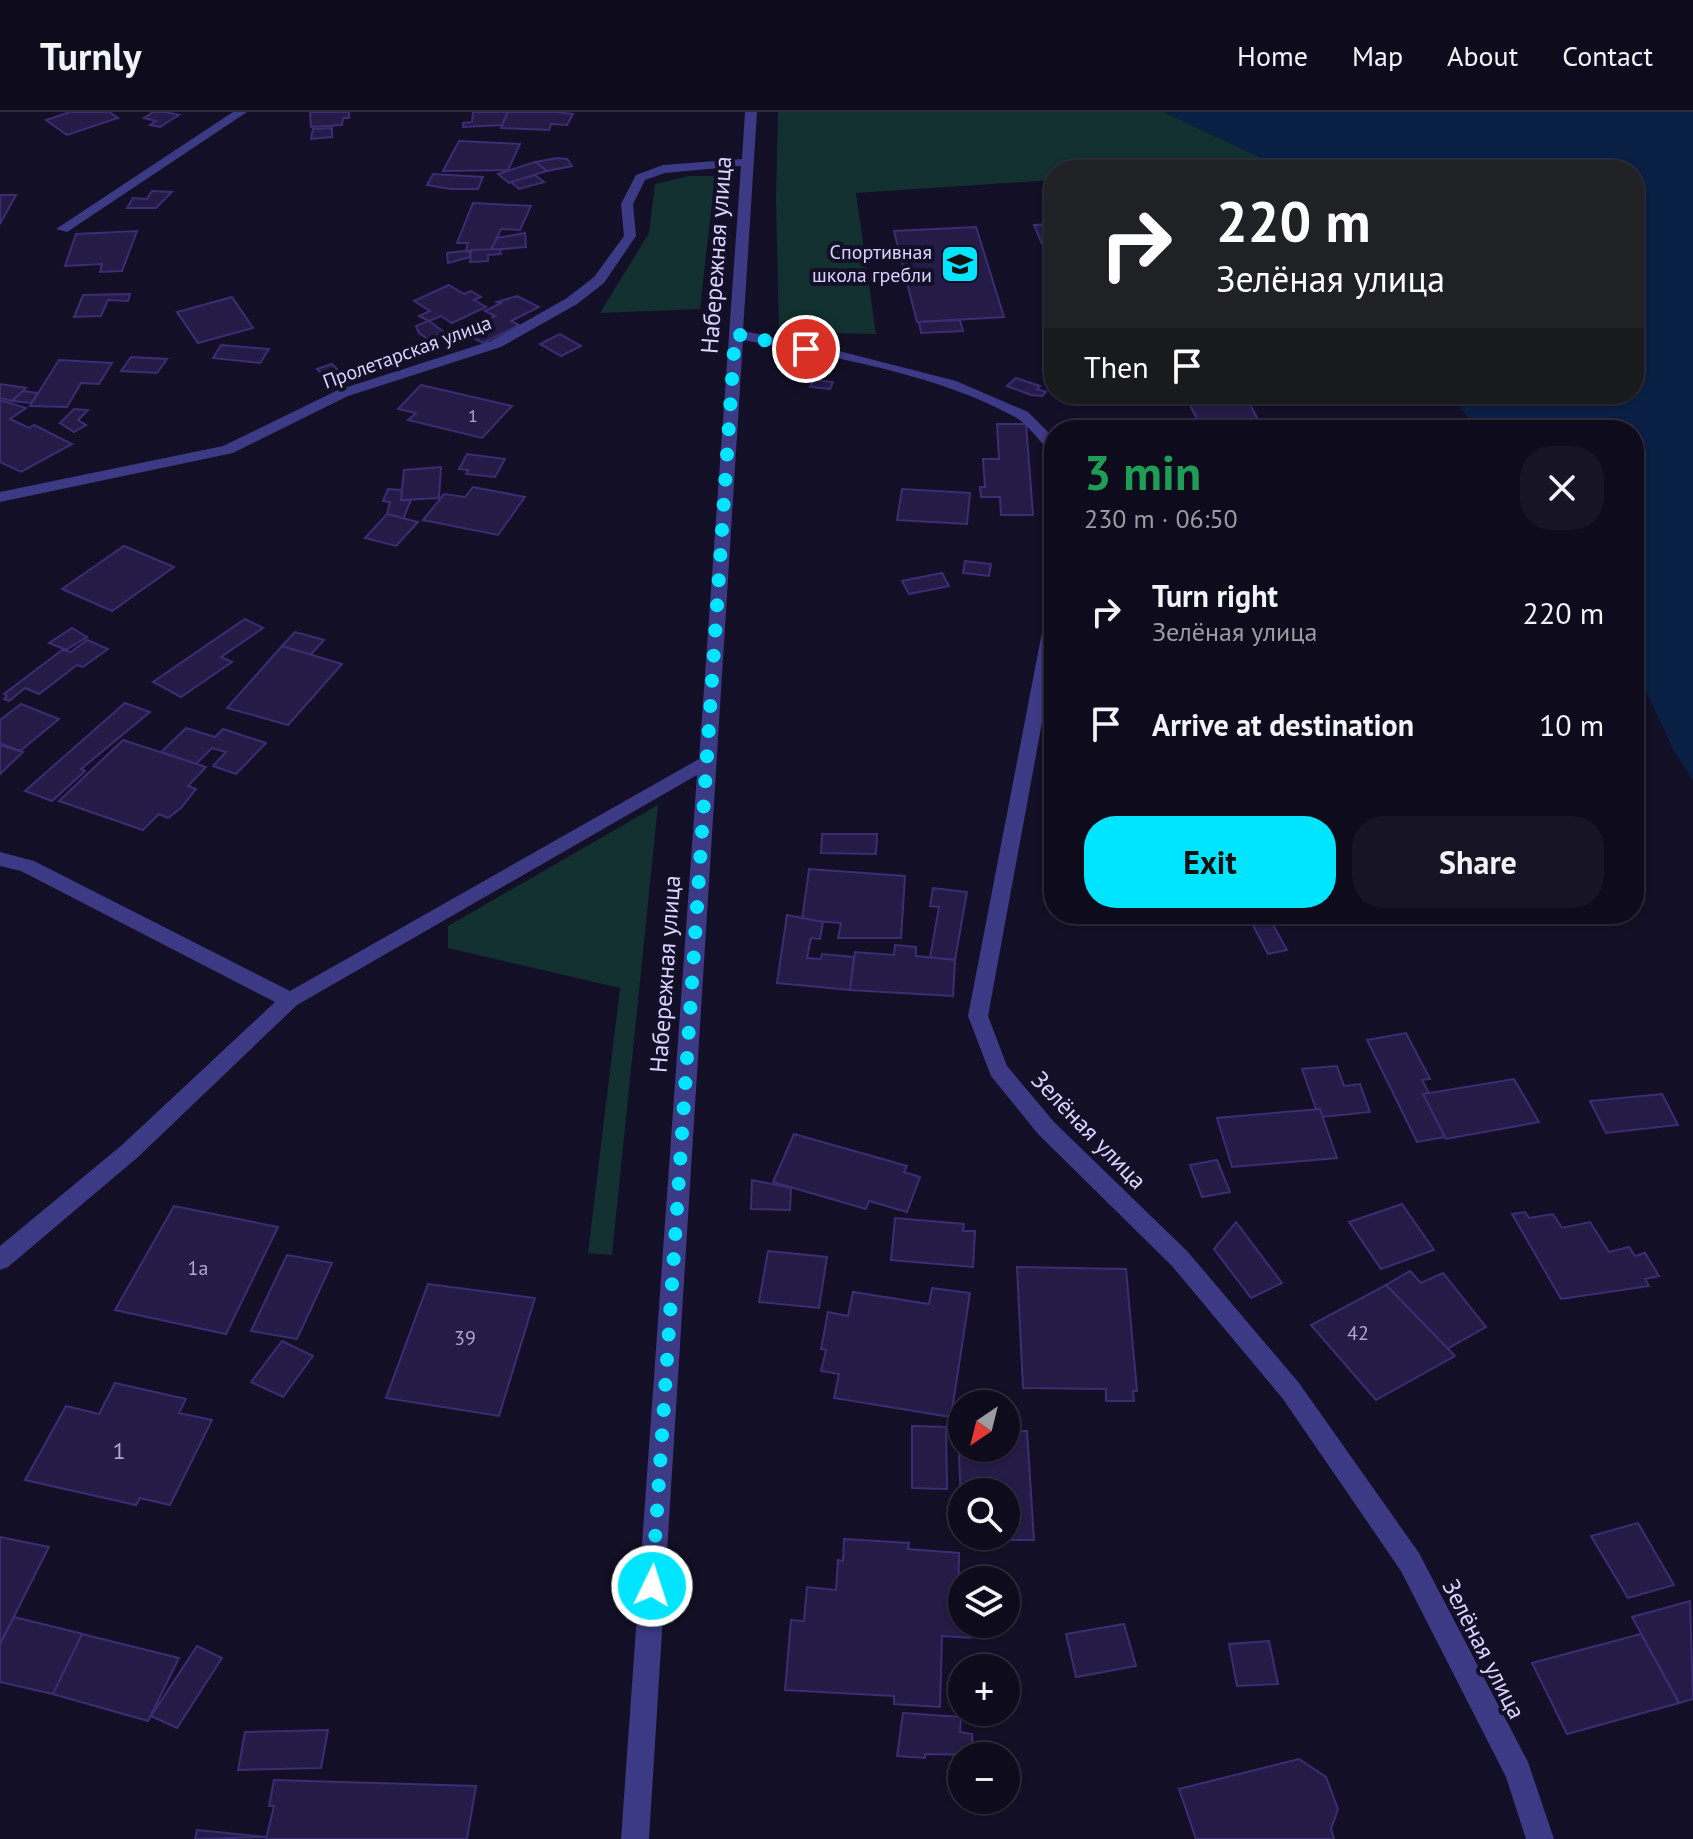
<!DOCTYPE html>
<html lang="en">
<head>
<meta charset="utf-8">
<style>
  :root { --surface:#0e0b1c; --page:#171425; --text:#f1f3f6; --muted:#9b9ba3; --line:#2e2b3b; --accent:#00e5ff }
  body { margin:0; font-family:"PT Sans",sans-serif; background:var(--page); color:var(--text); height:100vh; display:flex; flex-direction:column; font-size:30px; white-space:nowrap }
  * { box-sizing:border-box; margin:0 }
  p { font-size:26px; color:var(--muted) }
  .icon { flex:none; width:44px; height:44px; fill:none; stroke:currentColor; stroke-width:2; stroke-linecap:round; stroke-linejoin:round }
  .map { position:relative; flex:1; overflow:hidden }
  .side { position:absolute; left:1044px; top:308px; width:600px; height:504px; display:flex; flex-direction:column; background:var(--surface); border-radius:32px; box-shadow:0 2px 6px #0004,0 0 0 2px var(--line) }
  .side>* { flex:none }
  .top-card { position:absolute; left:1044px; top:48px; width:600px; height:244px; border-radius:32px; box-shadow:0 2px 6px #0004,0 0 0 2px var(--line); background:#202124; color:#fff; overflow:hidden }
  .needle { width:52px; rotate:215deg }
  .buttons { position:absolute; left:948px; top:1278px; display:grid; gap:16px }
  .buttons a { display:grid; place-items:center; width:72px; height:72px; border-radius:50%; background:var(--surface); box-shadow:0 2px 6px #0004,0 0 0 2px var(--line); font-size:40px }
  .pin { position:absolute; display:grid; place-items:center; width:68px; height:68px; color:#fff; margin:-34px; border:4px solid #fff; border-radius:50%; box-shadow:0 2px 8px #0007 }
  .me { position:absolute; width:88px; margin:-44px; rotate:4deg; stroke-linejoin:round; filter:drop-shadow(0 0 6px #0008) }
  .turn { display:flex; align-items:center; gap:28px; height:168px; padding:0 40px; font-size:36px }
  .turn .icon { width:104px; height:104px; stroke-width:2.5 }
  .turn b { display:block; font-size:56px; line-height:68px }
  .then { display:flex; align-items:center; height:76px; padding:0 40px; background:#0003; gap:16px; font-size:30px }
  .round { display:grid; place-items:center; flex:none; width:84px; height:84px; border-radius:32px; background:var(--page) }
  .headline { display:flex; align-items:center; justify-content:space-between; height:136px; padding:0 40px }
  h1 { font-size:48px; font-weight:600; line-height:60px; color:#1e9e55 }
  .cta { display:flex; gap:16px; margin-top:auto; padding:16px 40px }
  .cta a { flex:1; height:92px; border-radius:32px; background:var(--accent); color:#111; font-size:32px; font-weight:600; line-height:92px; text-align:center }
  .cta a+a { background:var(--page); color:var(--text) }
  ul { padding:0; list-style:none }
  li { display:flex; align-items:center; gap:24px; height:112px; padding:0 40px }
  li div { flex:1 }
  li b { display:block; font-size:30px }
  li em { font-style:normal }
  header { display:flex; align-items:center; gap:48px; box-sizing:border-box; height:112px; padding:0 40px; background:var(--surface); border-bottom:2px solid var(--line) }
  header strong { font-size:38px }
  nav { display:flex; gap:44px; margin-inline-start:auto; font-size:28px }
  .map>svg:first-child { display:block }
  .green { fill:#12302f }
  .water { fill:#0a1f44 }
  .building { fill:#241b47; stroke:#3b2d73; stroke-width:2 }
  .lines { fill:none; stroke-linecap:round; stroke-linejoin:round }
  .minor { fill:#3d3a85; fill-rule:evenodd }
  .route { stroke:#00e5ff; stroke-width:14; stroke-dasharray:0 25.2 }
  .labels { text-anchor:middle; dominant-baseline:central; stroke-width:8; stroke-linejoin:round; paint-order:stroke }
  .far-number-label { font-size:18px; fill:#aca6d1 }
  .far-poi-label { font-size:20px; fill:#d9d4ff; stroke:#130f26; text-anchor:end }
  .far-street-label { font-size:20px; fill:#d9d4ff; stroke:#130f26 }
  .number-label { font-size:20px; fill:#aca6d1 }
  .street-label { font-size:24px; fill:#d9d4ff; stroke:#130f26 }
  .near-number-label { font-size:24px; fill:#aca6d1 }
</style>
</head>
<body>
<header>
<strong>Turnly</strong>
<nav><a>Home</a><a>Map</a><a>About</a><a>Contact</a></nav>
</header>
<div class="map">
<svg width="1693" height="1727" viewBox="0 0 1693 1727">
  <rect width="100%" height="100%" fill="#130f26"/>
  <g class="green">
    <path d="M778,0H1164L1272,51L1195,58H1054V68L856,81L876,222L779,220L776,87Z"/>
    <path d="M689,64H715L700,197L600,201L649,121L655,72Z"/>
    <path d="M658,693L612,1143L588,1141L620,876L448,836V814Z"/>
  </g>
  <path class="water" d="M1164,0H1693V669L1674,639L1634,554V318H1478L1449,282H1634V58H1287Z"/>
  <g class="building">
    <path d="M70,0H109L118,6L67,23L46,8Z"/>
    <path d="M153,0H166L179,3L160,15L150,13L156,9L144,6Z"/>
    <path d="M310,0H349V6H343L342,13L311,15Z"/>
    <path d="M473,0H508L502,13L463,15V11L472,10Z"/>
    <path d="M508,0H557L573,2L567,13L551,12L549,18L501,16Z"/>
    <path d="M332,16V25L311,27L313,17Z"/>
    <path d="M459,29L520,32L508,58L443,59Z"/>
    <path d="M557,46L567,47L572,54L547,59L535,50Z"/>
    <path d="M535,50L547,59L509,71L498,62Z"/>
    <path d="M433,62L483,65L478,77H451L427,73Z"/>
    <path d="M535,63L544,70L519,77L511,70Z"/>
    <path d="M152,79L172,80L156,96H127L133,86L147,87Z"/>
    <path d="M0,83H16L0,112Z"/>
    <path d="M473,91L531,94L520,118L501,117L491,138L466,139L468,131H457Z"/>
    <path d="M1054,112V131L1042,132L1034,113Z"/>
    <path d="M976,115L1004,205L917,210L894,119Z"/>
    <path d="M137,119L122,159L100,160L102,152L65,154L76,122Z"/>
    <path d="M525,121L526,135L491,138L497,126Z"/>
    <path d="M500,137L501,142L488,143V149L470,150L471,138Z"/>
    <path d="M464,139L470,140V145L448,151L447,141Z"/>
    <path d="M449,173L464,182L471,179L481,185L474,188L486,195L452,211L441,204L429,209L419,204L430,199L414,189Z"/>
    <path d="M130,182L128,189L108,188L101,204L74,205L83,183Z"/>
    <path d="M517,184L539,195L511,209L519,213L483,231L463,220L495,204L485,199L501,191L497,190Z"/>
    <path d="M232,185L253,216L198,231L177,200Z"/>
    <path d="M960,208L963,219L921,221L919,210Z"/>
    <path d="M428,209H429L444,220L428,227L419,221L416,214Z"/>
    <path d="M560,222L581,234L561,244L540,232Z"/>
    <path d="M221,233L269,237L260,251L213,246Z"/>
    <path d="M131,245L167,247L157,261L121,259Z"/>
    <path d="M59,248L112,251L99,272L81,271L67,295L30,294Z"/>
    <path d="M332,252L347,267L332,272L317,257Z"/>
    <path d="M1016,266L1040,274L1037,277L1046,280L1042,284L1031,283L1007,274Z"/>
    <path d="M813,268L833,270L830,277L810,275Z"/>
    <path d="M0,272L26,276L12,289L0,286Z"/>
    <path d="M421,273L512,294L482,326L408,308L416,301L398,297Z"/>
    <path d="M23,279L38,281L31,291L12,289Z"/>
    <path d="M1184,282H1244L1264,318H1203Z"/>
    <path d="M0,288L26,296L10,307L29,316L34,313L72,332L21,360L0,350Z"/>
    <path d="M74,297L88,298L78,308L86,313L74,320L60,311Z"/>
    <path d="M1114,310L1118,318H1063Z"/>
    <path d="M997,312H1026L1033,403H1001L1000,385H981L980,375H985L983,347H999Z"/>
    <path d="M467,342L505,347L495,365L466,362L468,358L459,357Z"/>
    <path d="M441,355L439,386L401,388L404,358Z"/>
    <path d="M473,375L525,385L498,423L423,408L444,382L465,385Z"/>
    <path d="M388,377L402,378L401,388H411L403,407L387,402L390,390L383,389Z"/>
    <path d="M902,377L970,381L967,412L897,408Z"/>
    <path d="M387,402L418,410L396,434L365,426Z"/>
    <path d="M124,434L174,455L112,499L62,477Z"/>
    <path d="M965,449L991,452L989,464L963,461Z"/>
    <path d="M942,461L949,474L909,482L902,469Z"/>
    <path d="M245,507L263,516L221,545L232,550L181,585L153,570Z"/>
    <path d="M72,516L87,525L66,538L49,531Z"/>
    <path d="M295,520L324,528L310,543L282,534Z"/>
    <path d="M87,528L108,537L83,555L77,553L39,582L25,576L9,589L4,587L7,584L4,582L62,538L71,540Z"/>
    <path d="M282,534L342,552L288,613L227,596Z"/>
    <path d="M125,591L150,600L81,657L85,659L52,689L25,679Z"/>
    <path d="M21,592L59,607L20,639L0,631V608Z"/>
    <path d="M186,616L215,625L223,617L266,631L236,662L213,654L226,640L212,636L196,652L161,640Z"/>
    <path d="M123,628L206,655L188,674L196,677L181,696L168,706L159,702L143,718L59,689Z"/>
    <path d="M0,633L23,640L0,662Z"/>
    <path d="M822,722H877L876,742L821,741Z"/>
    <path d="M809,757L905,764L901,826H838L841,811L802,808Z"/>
    <path d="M933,776L967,780L955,848L930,846L939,795L930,794Z"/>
    <path d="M1247,802H1267L1287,838L1268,842Z"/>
    <path d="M787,803L823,810L820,827L811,826L807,846L821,847L822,842L854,845L850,878L777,871Z"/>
    <path d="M895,833L916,835V844L955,848L953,884L850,878L855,840L894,843Z"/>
    <path d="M1406,921L1430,967L1422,968L1429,981L1423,982L1445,1025L1417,1030L1367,928Z"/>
    <path d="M1337,954L1344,974L1360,972L1370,1000L1322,1005L1320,997H1316L1302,957Z"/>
    <path d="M1514,967L1539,1010L1446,1027L1423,982Z"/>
    <path d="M1662,982L1678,1013L1606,1021L1590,989Z"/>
    <path d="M1320,997L1337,1046L1232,1055L1217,1006Z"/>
    <path d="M794,1022L907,1054L904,1060L920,1065L907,1100L869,1089L866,1097L773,1070Z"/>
    <path d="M1217,1048L1230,1080L1202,1085L1190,1053Z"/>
    <path d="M752,1068L791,1076L790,1098L751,1097Z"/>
    <path d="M1402,1092L1434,1138L1381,1157L1349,1110Z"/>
    <path d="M174,1094L278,1115L226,1222L115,1198Z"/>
    <path d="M1525,1100L1529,1106L1553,1102L1562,1116L1590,1110L1609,1140L1629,1135L1635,1144L1645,1141L1659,1164L1645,1167L1649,1174L1561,1187L1512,1102Z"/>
    <path d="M895,1106L964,1112L963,1119H975L973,1155L891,1148Z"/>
    <path d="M1236,1110L1282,1171L1251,1186L1214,1137Z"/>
    <path d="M768,1139L827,1145L819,1196L759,1190Z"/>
    <path d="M287,1143L332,1151L297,1227L251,1219Z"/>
    <path d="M1017,1155L1126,1157L1137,1279H1133L1134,1289H1106V1277L1023,1276Z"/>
    <path d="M1410,1159L1421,1171L1443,1161L1486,1215L1447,1237L1386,1173Z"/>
    <path d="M428,1172L535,1186L499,1304L386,1286Z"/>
    <path d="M1386,1173L1455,1244L1376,1288L1311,1213Z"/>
    <path d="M932,1176L970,1181L951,1305L834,1286L839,1262L821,1259L826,1238L821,1237L828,1200L848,1204L853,1180L929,1192Z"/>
    <path d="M282,1229L313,1244L283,1285L251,1270Z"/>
    <path d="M115,1271L186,1287L179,1301L212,1308L170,1393L140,1386L136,1393L25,1368L66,1294L99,1302Z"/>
    <path d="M912,1314L946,1315L947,1377L912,1376Z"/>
    <path d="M958,1319H962V1336H1006V1319H1027L1034,1428H963L962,1424H1006V1380H962V1416Z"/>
    <path d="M1638,1411L1674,1473L1628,1486L1591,1424Z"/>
    <path d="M0,1425L49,1435L0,1532Z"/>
    <path d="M844,1427L909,1431L908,1437L959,1441L958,1492L962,1493V1512H971V1526L942,1524L940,1595L894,1592V1584L785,1578L791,1508L804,1509L807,1475L836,1478L838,1448L843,1449Z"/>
    <path d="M1690,1489L1693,1587L1679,1591L1632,1505Z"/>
    <path d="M14,1505L83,1522L53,1582L0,1570V1532Z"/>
    <path d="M1124,1512L1136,1554L1076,1565L1066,1522Z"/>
    <path d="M82,1522L179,1546L148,1609L53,1582Z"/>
    <path d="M1641,1522L1679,1591L1567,1622L1532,1551Z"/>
    <path d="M1269,1529L1278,1572L1237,1574L1229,1532Z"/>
    <path d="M197,1534L222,1546L177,1616L151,1604Z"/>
    <path d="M903,1601L961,1605L960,1620L972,1622L973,1643L925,1642V1646L897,1644Z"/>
    <path d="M328,1618L321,1656L238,1658L245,1620Z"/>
    <path d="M1299,1647L1326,1665L1338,1697L1331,1717L1334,1727H1196L1179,1677Z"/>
    <path d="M274,1668L476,1674L467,1727H266L274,1694H269Z"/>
    <path d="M197,1718L267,1725L195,1727Z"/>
  </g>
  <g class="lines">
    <g class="minor">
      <path d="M233,0H247L67,120L56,117Z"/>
      <path d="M745,0H757L743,219L835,238L956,269L1028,300L1054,326V545L988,904L1007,954L1054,1010L1188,1140L1299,1271L1419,1441L1528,1650L1554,1727H1526L1506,1665L1401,1459L1283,1287L1172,1154L1038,1022L991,964L968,904L1044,510L1046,335C1036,325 1026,311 1015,305C933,260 833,246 743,228L649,1727H621L697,663L297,893L138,1045L8,1155L0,1158V1134L122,1033L275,890L21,759L0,754V740L34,749L290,879L699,647L741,54L665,61L645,68L633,92L636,124L604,171L577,192L501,235L348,284L233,341L0,390V380L223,334L338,278L491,229L567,186L594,165L624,124L621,92L636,63L663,53L742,47Z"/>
    </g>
  </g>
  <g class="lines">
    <path class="route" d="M652,1474L735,222L806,237"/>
  </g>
  <defs>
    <symbol id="school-square" viewBox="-11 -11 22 22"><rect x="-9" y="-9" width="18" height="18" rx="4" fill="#00e5ff" stroke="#130f26"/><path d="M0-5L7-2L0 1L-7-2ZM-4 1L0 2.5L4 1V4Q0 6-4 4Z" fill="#111"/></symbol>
  </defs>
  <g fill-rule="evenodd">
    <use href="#school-square" x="938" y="130" width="44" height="44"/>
  </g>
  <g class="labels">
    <g class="far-number-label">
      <text x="473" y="303">1</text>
    </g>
    <g class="far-poi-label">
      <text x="932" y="140">Спортивная<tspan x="932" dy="23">школа гребли</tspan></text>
    </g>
    <g class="far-street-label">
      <text transform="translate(407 240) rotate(-20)">Пролетарская улица</text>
    </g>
    <g class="number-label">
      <text x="198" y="1156">1а</text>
      <text x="1358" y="1221">42</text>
      <text x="465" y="1226">39</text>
    </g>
    <g class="street-label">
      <text transform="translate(716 143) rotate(-86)">Набережная улица</text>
      <text transform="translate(665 862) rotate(-86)">Набережная улица</text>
      <text transform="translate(1089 1018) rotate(46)">Зелёная улица</text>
      <text transform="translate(1484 1537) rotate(63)">Зелёная улица</text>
    </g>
    <g class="near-number-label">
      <text x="119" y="1338">1</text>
    </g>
  </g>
</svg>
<div class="buttons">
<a><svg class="needle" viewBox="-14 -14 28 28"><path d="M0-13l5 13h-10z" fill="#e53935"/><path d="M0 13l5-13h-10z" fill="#9b9ba3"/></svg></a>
<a><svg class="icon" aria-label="search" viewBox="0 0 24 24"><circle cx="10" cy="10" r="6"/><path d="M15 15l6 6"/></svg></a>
<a><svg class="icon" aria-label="layers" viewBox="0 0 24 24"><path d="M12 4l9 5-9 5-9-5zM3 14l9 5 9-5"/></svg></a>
<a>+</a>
<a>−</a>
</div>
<div class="pin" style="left:806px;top:237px;background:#d93025"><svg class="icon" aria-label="arrive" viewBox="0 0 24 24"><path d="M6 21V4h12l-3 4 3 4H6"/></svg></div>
<svg class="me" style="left:652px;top:1474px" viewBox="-20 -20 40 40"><circle r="17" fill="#00e5ff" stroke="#fff" stroke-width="3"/><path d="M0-11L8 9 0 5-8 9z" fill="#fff"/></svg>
<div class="top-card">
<div class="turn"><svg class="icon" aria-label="right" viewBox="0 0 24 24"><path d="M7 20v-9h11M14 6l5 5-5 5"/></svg><div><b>220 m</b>Зелёная улица</div></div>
<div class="then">Then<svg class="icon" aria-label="arrive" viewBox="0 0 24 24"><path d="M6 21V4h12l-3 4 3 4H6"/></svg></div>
</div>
<section class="side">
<div class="headline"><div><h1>3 min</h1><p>230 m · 06:50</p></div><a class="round"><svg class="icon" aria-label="close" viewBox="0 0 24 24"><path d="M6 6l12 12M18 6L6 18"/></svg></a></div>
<ul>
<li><svg class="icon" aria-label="right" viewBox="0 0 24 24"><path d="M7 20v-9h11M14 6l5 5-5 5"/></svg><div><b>Turn right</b><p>Зелёная улица</p></div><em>220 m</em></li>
<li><svg class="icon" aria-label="arrive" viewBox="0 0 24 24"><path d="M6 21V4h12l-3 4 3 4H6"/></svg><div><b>Arrive at destination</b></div><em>10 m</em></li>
</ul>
<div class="cta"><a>Exit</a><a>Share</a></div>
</section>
</div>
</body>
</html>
